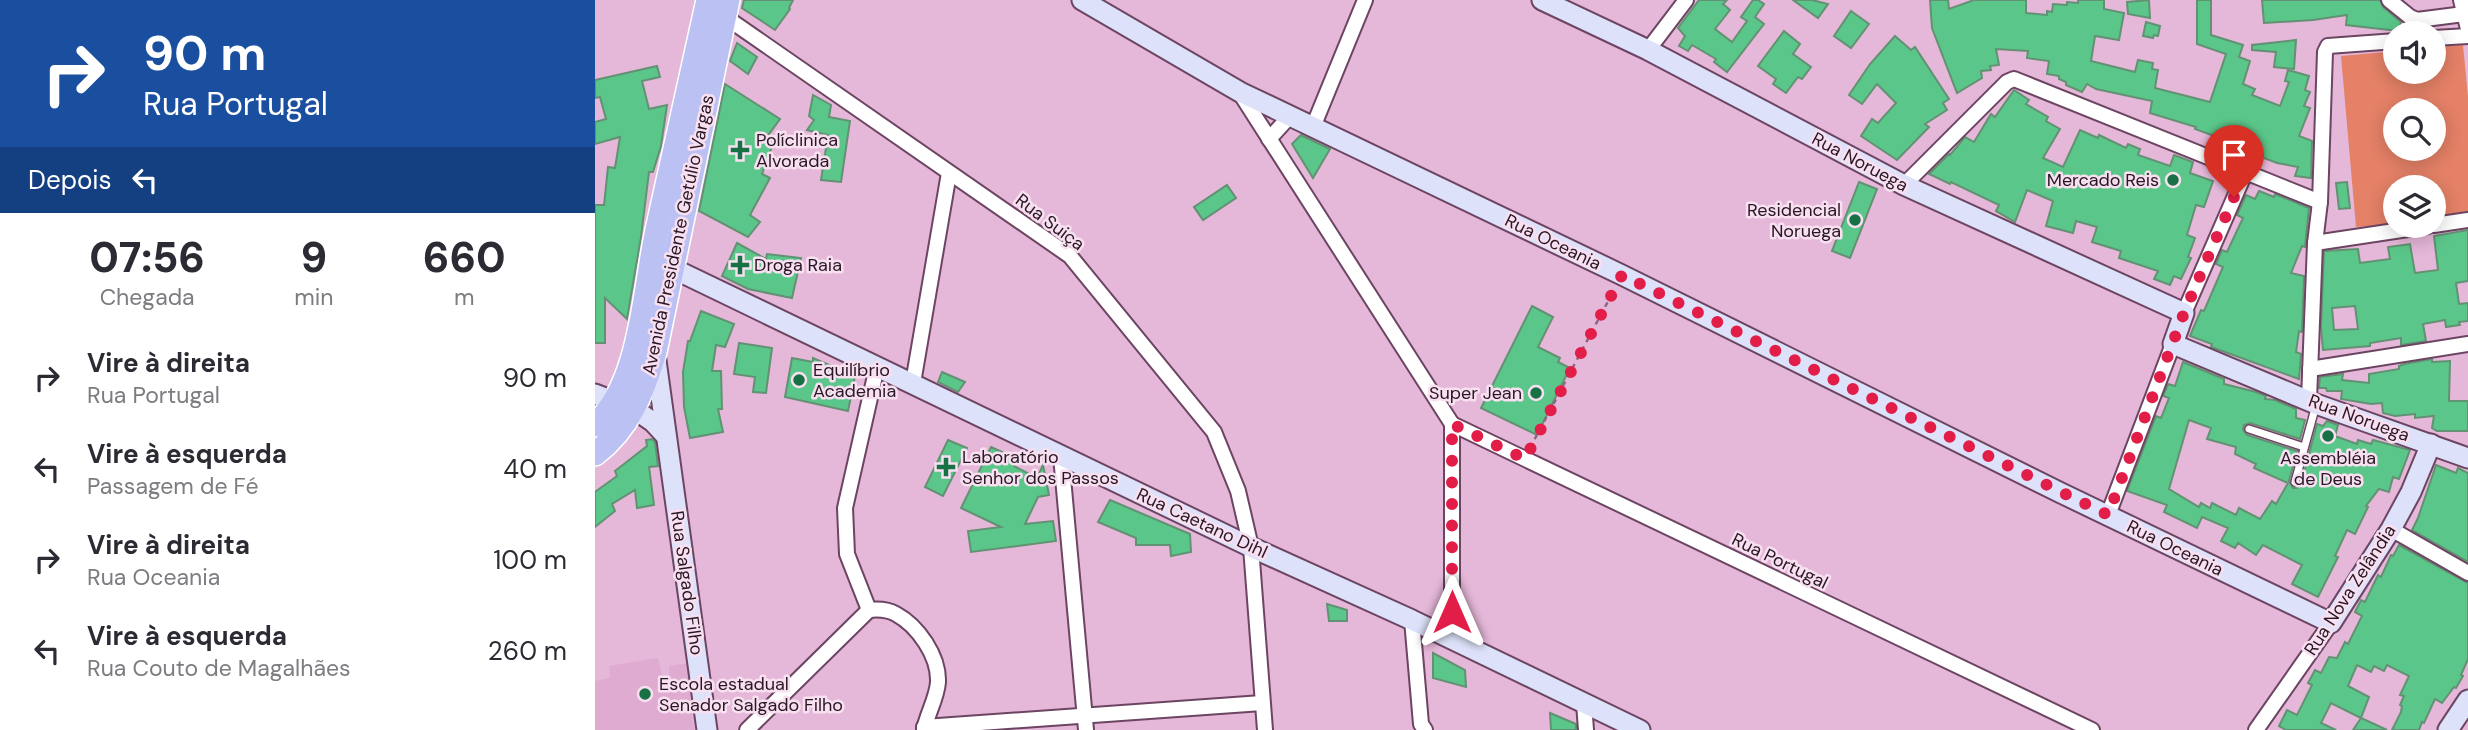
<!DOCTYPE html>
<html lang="pt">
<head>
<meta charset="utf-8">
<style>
  :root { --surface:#fff; --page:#f7f7f7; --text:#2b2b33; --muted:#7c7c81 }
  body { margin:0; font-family:"DM Sans",sans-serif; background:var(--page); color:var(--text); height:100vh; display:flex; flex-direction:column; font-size:26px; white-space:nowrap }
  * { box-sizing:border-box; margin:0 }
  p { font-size:23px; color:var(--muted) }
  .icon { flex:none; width:38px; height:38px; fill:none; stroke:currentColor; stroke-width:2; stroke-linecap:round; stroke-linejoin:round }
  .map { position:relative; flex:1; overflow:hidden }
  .drawer { display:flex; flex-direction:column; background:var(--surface); width:595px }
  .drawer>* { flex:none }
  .banner { background:#1a4fa0; color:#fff; overflow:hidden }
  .buttons { position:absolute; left:1788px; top:21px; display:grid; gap:14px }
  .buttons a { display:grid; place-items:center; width:63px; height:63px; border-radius:50%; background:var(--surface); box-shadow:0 4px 18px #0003; font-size:35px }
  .pin { position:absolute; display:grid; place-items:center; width:60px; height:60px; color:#fff; margin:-72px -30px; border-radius:50% 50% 50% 0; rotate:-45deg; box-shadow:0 0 7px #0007 }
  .pin .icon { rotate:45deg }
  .me { position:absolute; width:77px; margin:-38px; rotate:0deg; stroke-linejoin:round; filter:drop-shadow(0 0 5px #0008) }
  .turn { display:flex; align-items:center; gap:24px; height:147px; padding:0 28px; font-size:32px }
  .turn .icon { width:91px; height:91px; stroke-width:2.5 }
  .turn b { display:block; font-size:49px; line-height:60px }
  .then { display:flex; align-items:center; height:66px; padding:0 28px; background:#0003; gap:14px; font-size:26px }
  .eta { display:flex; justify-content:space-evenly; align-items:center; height:119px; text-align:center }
  .eta b { font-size:42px; font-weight:800; line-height:49px }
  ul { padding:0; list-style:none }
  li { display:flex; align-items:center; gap:21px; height:91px; padding:0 28px }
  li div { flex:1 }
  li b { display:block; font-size:26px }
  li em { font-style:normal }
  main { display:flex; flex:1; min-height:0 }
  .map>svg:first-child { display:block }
  .built { fill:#dfabd1 }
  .pitch { fill:#e48167; fill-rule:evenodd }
  .building { fill:#5bc689; stroke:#629173; stroke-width:2; fill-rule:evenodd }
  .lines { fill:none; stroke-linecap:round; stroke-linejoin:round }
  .lane-casing { stroke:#6c4562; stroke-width:10 }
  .street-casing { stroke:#6c4562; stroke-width:18 }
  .secondary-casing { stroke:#6c4562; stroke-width:23 }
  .primary-casing { stroke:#fff; stroke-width:26 }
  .path { stroke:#896980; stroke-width:2.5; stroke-dasharray:5 5; stroke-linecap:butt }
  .lane { stroke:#fff; stroke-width:7 }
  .street { stroke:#fff; stroke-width:14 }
  .secondary { stroke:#dde1f9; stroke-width:19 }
  .primary { stroke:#bbc2f3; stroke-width:23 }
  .route { stroke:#e11d48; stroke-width:12; stroke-dasharray:0 21.6 }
  .poi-dot { fill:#177144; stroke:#f8e0f1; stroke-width:2.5 }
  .labels { text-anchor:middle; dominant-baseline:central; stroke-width:5; stroke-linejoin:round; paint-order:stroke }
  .poi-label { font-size:18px; fill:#281724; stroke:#f8e0f1; text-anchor:start }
  .street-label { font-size:18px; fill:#281724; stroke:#f8e0f1 }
</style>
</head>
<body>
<main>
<section class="drawer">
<div class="banner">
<div class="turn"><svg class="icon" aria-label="right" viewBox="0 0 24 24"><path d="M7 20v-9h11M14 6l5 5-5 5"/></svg><div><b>90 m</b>Rua Portugal</div></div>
<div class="then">Depois<svg class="icon" aria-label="left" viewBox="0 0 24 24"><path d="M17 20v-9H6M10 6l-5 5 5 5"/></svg></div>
</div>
<div class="eta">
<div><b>07:56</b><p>Chegada</p></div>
<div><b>9</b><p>min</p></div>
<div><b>660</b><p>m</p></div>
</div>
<ul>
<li><svg class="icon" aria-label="right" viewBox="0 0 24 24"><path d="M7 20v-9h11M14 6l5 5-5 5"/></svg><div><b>Vire à direita</b><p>Rua Portugal</p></div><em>90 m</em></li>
<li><svg class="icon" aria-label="left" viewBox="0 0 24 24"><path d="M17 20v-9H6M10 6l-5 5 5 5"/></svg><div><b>Vire à esquerda</b><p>Passagem de Fé</p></div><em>40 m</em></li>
<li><svg class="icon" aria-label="right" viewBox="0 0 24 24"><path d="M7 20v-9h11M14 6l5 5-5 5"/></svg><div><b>Vire à direita</b><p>Rua Oceania</p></div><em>100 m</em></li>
<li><svg class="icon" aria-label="left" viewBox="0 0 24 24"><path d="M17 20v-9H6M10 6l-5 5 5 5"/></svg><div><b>Vire à esquerda</b><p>Rua Couto de Magalhães</p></div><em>260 m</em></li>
</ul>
</section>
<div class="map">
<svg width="1873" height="730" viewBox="0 0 1873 730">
  <rect width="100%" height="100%" fill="#e5b7d8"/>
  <path class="built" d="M63,658L68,681L74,675V666L94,663L101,707L96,708L99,730H0V681L15,678L14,666Z"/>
  <path class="pitch" d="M1868,45L1873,97V218L1839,221V187H1801V224L1761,227L1746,56L1801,51V72H1839V47ZM1801,110H1839V149H1801Z"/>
  <g class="building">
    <path d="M149,0H198L194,8L195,9L180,30L147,8Z"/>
    <path d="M1104,0H1132L1128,4L1135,10L1120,29L1137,42L1152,21L1146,17L1158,0H1163L1169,4L1160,17L1169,24L1132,72L1119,62L1121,59L1097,45L1093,51L1084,46L1090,36L1083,28Z"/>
    <path d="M1198,0H1217L1233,4L1223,18Z"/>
    <path d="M1335,0H1353L1354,9L1379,0H1431V13L1452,15V11L1457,12L1458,4L1472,5V2L1483,3V0H1509V9L1529,13L1524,40L1500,36L1496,61L1540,72L1543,60L1558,63L1557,69L1563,70L1560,88L1615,102L1631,54L1602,44V0H1616V35L1648,45L1644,57L1655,61L1648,84L1660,89L1657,95L1685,106L1694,82L1690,81L1693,70L1714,76L1710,90L1715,92L1709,106L1715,108L1704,136L1717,141L1716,178L1700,176L1703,167L1682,163L1643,148L1644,145L1600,129L1601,127L1555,113L1557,101L1501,89L1492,84L1487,92L1471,85V82L1464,79V76L1452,74L1454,61L1432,58L1433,51L1401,49L1404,65L1395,66L1396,70L1386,71L1387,78L1362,93L1337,28Z"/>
    <path d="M1554,0L1555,18L1533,14L1532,2Z"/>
    <path d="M1667,0H1785L1788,7L1806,22L1803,31L1751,25L1752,15L1718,20L1669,23Z"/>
    <path d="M1256,11L1274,24L1256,48L1239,36Z"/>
    <path d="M1551,22L1565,26L1563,36L1559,35L1558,38L1548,36Z"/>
    <path d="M1189,31L1205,44L1198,54L1216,67L1207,79L1203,77L1191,93L1178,84L1181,79L1163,66Z"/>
    <path d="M1300,36L1316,50L1320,47L1354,99L1348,103L1352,110L1330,124L1334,127L1302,160L1266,136L1277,119L1283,123L1301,103L1282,84L1267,104L1254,95L1275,64Z"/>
    <path d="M1701,40L1699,69L1679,67L1681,52L1657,50V45Z"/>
    <path d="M142,43L162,57L153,74L135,61Z"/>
    <path d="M62,66L65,77L47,81L54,109L72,105L66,146L58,172H54L46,237L32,319L10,298V343H0V205H9L13,167L20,168L25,137L0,144V122L11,119L5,97L0,98V80Z"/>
    <path d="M130,84L185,119L172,137L179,141L167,174L175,178L155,215L165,222L153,237L104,211Z"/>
    <path d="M1419,90L1434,100L1431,104L1453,117L1451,121L1465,129L1448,158L1468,167L1485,130L1503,138L1504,135L1531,148L1533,144L1545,149L1543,155L1575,166L1579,155L1598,162L1595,173L1618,181L1609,207L1601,205L1592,235L1600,238L1593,257L1596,258L1586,279L1579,276L1575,285L1559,279L1563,271L1524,258L1526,251L1497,242L1502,227L1481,221L1478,233L1451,226L1458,201L1432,190L1420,222L1401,211L1404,205L1356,182L1355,184L1334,174L1354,154L1355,155L1370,137L1379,142L1396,114L1400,117Z"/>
    <path d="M218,95L236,105L234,117L255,121L246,182L226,180L233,135L212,130L219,120L214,116Z"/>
    <path d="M706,135L735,149L718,178L697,144Z"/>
    <path d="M1264,182L1282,189L1255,258L1237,251Z"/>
    <path d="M1752,182L1755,208L1744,209L1741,183Z"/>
    <path d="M632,185L641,198L608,220L599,207Z"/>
    <path d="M1664,191L1679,197L1680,194L1714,208L1710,247L1707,246L1696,273L1709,276L1707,332L1704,331L1701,352L1706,354L1704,379L1619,348L1616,347L1617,344L1595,336L1606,310L1609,311L1628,267L1621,264L1627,250L1632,252L1648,218L1642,215L1651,195L1660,199Z"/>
    <path d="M1873,230V281L1861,283L1864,304L1873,303V321L1864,322L1865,325L1851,327L1850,320L1828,324L1831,341L1806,345V338L1775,343V346L1728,350L1726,327L1729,251L1763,249L1765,263L1795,259L1793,247L1815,244L1820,273L1843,270L1839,236ZM1760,306L1763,329L1739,330L1737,308Z"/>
    <path d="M142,243L171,259L172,254L206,258L197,298L153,289L127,276Z"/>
    <path d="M937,306L958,317L943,347L965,358L963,362L975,368L942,435L886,408Z"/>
    <path d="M106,311L139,324L130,347L121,345L117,371H126L127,409H123L128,432L95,438L89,407L88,372L93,341H95Z"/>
    <path d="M144,343L177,348L171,393L158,392L160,377L139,374Z"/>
    <path d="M197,358L218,362V358L260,376L253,411L190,397Z"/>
    <path d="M1837,359V362L1855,361L1854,401H1873V431H1842L1837,428L1839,416L1820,418V414L1800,416L1788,413L1787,403L1776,404L1746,399L1747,391H1732L1731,388H1724L1725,377L1748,374L1747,380L1774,383V374L1804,369V366L1809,364Z"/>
    <path d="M1588,362L1629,379V384L1661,392L1671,396L1670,399L1680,400L1701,409V418L1710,420L1705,439L1655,423L1649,425L1648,430L1652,435L1702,451L1694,481L1698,488H1702L1706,484L1722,424L1728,426L1732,421L1743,425L1740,436L1762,444L1763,440L1776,444L1778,440L1815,450L1804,479L1798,477L1794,492L1784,489L1771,506L1773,507L1760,534L1752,530L1740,556L1743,557L1723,597L1697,584L1707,565L1668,545L1661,555L1643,543L1640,548L1626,541L1633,528L1607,517L1602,528L1569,512L1572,505L1532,491L1561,416L1566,418L1574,398L1568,396L1573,384L1580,386ZM1594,420L1616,428L1612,439L1641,447L1640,454L1661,464L1659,468L1693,483L1681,504L1677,501L1665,519L1644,508L1641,515L1617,503L1615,508L1606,503L1604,507L1574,489Z"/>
    <path d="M347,372L370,382L363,392L343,382Z"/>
    <path d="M57,439L60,442L63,466L54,467L59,505L42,508L40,490L17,504L20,511L0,527V492L22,476L20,471L52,446L51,440Z"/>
    <path d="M353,440L372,448L348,496L330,487Z"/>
    <path d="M396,447L422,459L419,466L442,478L448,465L454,495L443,497L430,524L458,521L461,541L376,552L373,531L406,527L366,508Z"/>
    <path d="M1841,465L1861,473L1863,468L1873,473V562L1817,530L1823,518Z"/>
    <path d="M515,500L595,534L596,552L576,556L575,545H541V538L503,522Z"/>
    <path d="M1804,545L1873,583V659L1866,675L1868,676L1861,688L1859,687L1847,703L1840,699L1829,723L1827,722L1824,730H1797L1806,712L1807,706L1805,705L1809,696L1805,695L1814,676L1792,665L1789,671L1779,666L1776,672L1762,665L1753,686L1774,697L1766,718L1792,730H1758L1766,718L1736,703L1726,723L1741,730H1691L1684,726L1692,710L1702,715L1717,685L1713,683L1720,670L1726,673L1734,657L1742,658L1750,642L1753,644L1767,616L1760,612L1766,600L1770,602L1783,575L1786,577L1796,555L1798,556Z"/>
    <path d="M732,604L752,610V621H734Z"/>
    <path d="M838,653L870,670L871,687L838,678Z"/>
    <path d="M955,713L981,724V730H956Z"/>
  </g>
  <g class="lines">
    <defs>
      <g id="lane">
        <path d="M1654,429L1709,447"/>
        <path d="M1700,482L1721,405"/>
      </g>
      <g id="street">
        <path d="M1794,0L1815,17L1822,20L1869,14"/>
        <path d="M1866,0L1873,29"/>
        <path d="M129,16L475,256L619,432L643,491L656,547L670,730"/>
        <path d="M1839,38L1873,36"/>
        <path d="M1053,50L1091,0"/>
        <path d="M645,93L857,424V639"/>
        <path d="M718,127L770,0"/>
        <path d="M674,139L695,116"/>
        <path d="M1309,185L1412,82L1419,79L1725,202"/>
        <path d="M1839,225L1873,220"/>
        <path d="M1720,243L1833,226"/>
        <path d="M1589,313L1650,173"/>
        <path d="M1715,369L1873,344"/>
        <path d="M318,383L354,173"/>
        <path d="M1714,400L1720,243L1725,202L1730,52L1733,46L1801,41"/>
        <path d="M857,424L1497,730"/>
        <path d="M466,456L491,730"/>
        <path d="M1513,515L1578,344"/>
        <path d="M1796,529L1873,573"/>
        <path d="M274,610L252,554L250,508L282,367"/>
        <path d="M274,610C283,609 292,609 301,614C323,626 344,656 343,682C342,698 332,714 329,730"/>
        <path d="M817,620L826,724L830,730"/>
        <path d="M989,703L991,730"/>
        <path d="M329,727L667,703"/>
        <path d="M152,730L274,610"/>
        <path d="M1661,730L1736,623"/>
      </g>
      <g id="secondary">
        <path d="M487,0L645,92L1027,275L1464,492L1736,623L1796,529L1816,492L1836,444"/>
        <path d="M947,0L1053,50L1309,185L1589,313L1578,344L1721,404L1873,458"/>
        <path d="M63,265L77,268L656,547L817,620L1045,730"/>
        <path d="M60,353L112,730"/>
        <path d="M0,394L39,409L58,422L71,436"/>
        <path d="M1853,730L1873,700"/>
      </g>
      <g id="primary">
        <path d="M0,425C47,383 49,289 62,230C79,153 96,77 113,0"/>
        <path d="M0,454C34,428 48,392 60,352L133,0"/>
      </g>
    </defs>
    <use href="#lane" class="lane-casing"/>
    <use href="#street" class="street-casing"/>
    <use href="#secondary" class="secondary-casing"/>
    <use href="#primary" class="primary-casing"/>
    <path class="path" d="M935,448L1019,290"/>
    <use href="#lane" class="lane"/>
    <use href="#street" class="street"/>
    <use href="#secondary" class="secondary"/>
    <use href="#primary" class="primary"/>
  </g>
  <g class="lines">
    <path class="route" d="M857,612V424L930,459L1027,275L1513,515L1589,313L1639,197"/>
  </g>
  <g class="poi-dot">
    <path d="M141.5 139.5h7v7h7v7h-7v7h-7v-7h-7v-7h7z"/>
    <circle cx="1578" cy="180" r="7"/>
    <circle cx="1260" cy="220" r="7"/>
    <path d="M141.5 254.5h7v7h7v7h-7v7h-7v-7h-7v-7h7z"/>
    <circle cx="204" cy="380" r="7"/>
    <circle cx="941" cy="393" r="7"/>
    <circle cx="1733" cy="436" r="7"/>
    <path d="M347.5 456.5h7v7h7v7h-7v7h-7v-7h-7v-7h7z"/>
    <circle cx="50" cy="694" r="7"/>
  </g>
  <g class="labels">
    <g class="poi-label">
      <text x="161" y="140">Políclinica<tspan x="161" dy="21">Alvorada</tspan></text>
      <text x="1564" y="180" text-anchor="end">Mercado Reis</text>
      <text x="1246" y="210" text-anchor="end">Residencial<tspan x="1246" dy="21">Noruega</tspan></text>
      <text x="159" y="265">Droga Raia</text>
      <text x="218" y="370">Equilíbrio<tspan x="218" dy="21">Academia</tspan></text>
      <text x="927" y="393" text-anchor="end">Super Jean</text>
      <text x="367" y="457">Laboratório<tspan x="367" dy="21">Senhor dos Passos</tspan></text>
      <text x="1733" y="458" text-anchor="middle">Assembléia<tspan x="1733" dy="21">de Deus</tspan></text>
      <text x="64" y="684">Escola estadual<tspan x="64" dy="21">Senador Salgado Filho</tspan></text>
    </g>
    <g class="street-label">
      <text transform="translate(1265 162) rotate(28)">Rua Noruega</text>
      <text transform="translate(455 222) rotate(37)">Rua Suiça</text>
      <text transform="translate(83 235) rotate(-78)">Avenida Presidente Getúlio Vargas</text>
      <text transform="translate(958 242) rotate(26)">Rua Oceania</text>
      <text transform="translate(1764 418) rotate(20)">Rua Noruega</text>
      <text transform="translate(607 523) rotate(25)">Rua Caetano Dihl</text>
      <text transform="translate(1580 548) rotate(26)">Rua Oceania</text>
      <text transform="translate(1185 561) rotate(26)">Rua Portugal</text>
      <text transform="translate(92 583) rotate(82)">Rua Salgado Filho</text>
      <text transform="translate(1755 590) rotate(-57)">Rua Nova Zelândia</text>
    </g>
  </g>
</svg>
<div class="buttons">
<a><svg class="icon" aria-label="sound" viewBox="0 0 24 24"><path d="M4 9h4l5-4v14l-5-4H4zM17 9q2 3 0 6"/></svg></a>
<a><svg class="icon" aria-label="search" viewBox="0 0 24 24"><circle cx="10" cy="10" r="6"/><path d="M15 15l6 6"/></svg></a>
<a><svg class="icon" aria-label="layers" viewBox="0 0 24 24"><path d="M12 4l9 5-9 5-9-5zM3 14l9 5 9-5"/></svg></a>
</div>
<div class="pin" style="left:1639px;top:197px;background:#d93025"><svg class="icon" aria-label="arrive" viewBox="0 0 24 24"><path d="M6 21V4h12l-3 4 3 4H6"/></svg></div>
<svg class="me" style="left:857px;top:612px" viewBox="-20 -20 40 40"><path d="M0-17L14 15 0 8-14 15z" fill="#e11d48" stroke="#fff" stroke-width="4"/></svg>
</div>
</main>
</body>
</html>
